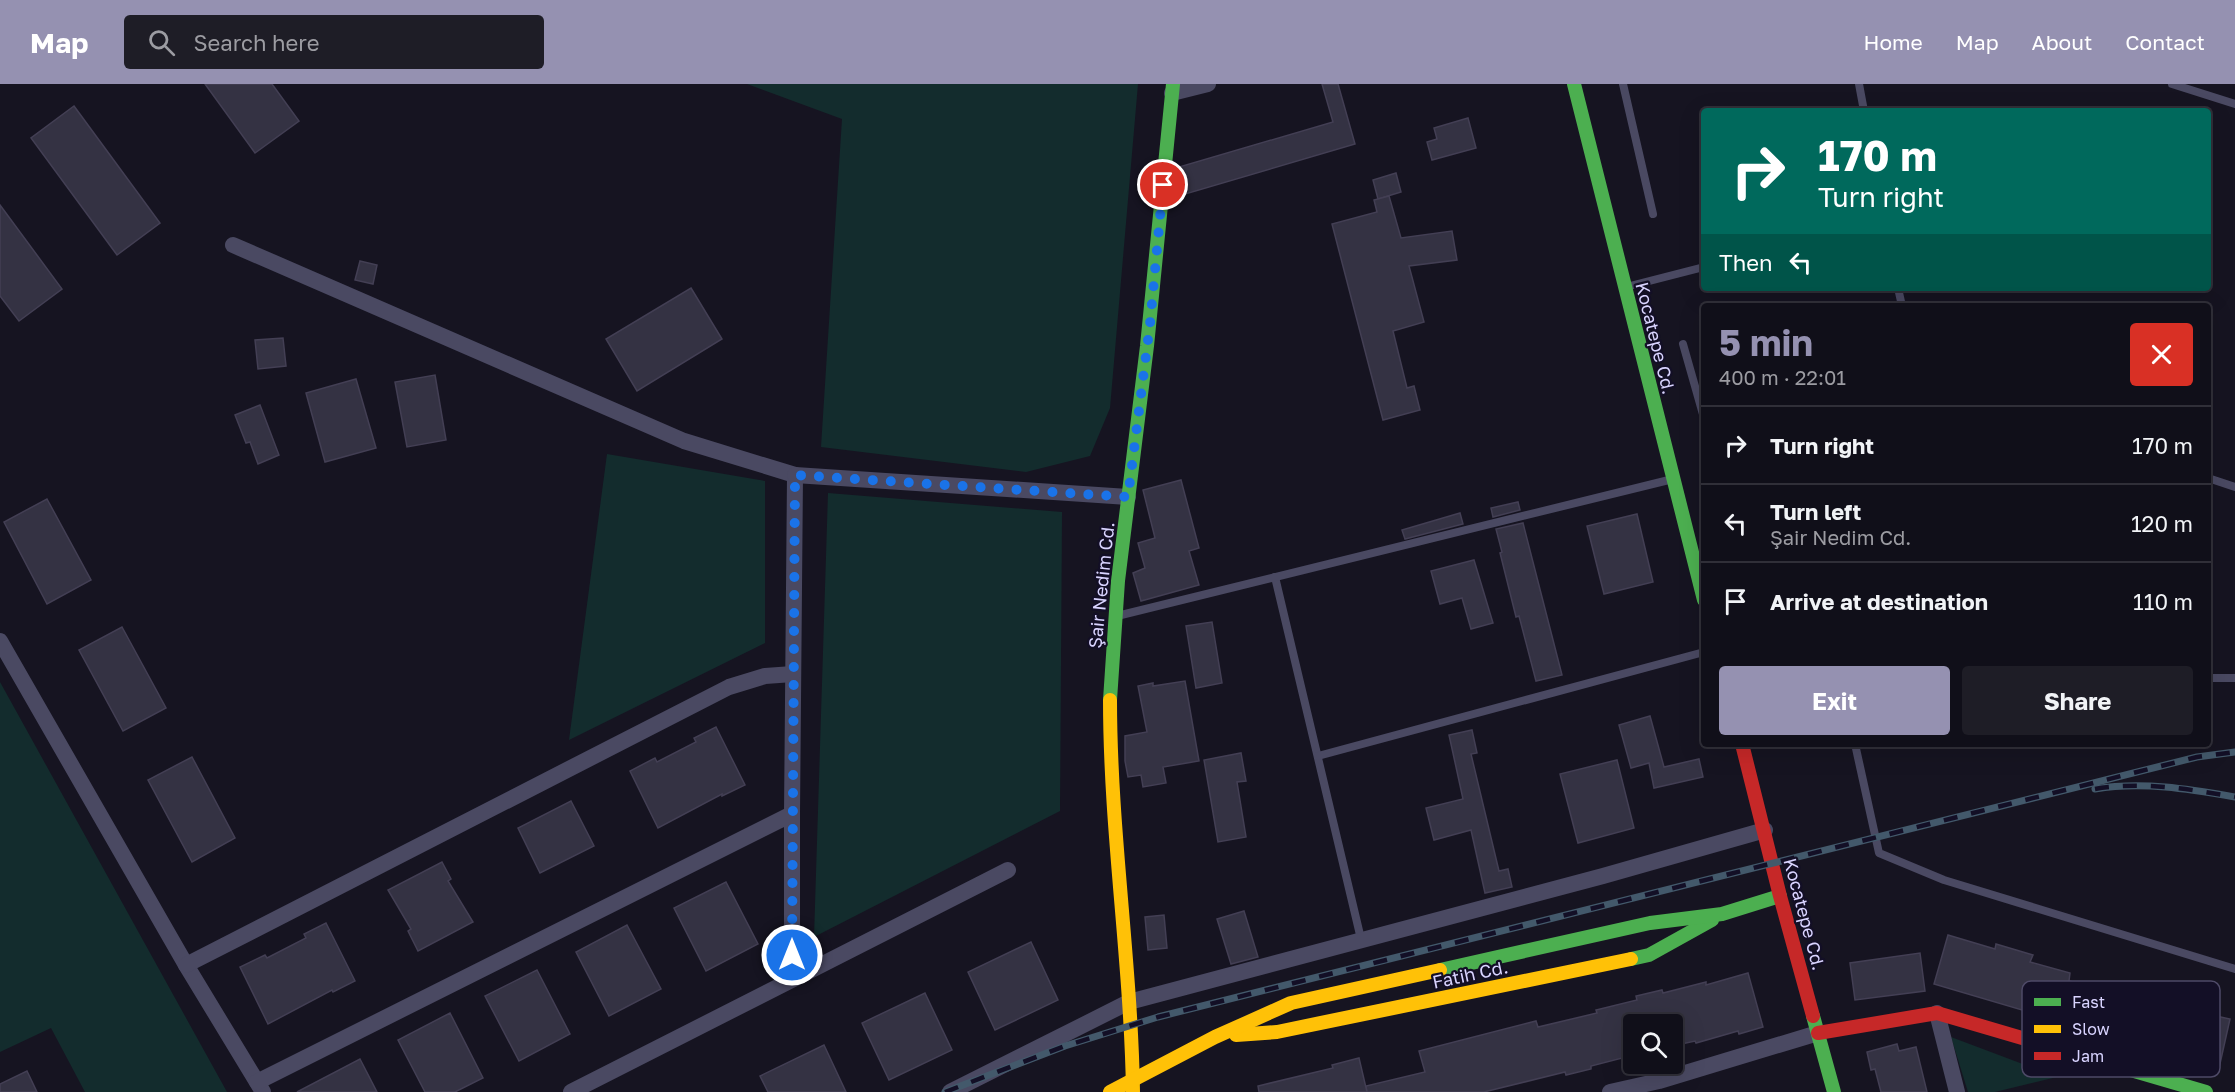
<!DOCTYPE html>
<html lang="en">
<head>
<meta charset="utf-8">
<style>
  :root { --surface:#100f19; --page:#1e1d26; --text:#f1f3f6; --muted:#9c9ca2; --line:#302f38; --accent:#9591b1 }
  body { margin:0; font-family:"Golos Text",sans-serif; background:var(--page); color:var(--text); height:100vh; display:flex; flex-direction:column; font-size:22px; white-space:nowrap }
  * { box-sizing:border-box; margin:0 }
  p { font-size:20px; color:var(--muted) }
  .icon { flex:none; width:33px; height:33px; fill:none; stroke:currentColor; stroke-width:2; stroke-linecap:round; stroke-linejoin:round }
  .map { position:relative; flex:1; overflow:hidden }
  .sheet { position:absolute; left:1701px; top:219px; width:510px; height:444px; display:flex; flex-direction:column; background:var(--surface); border-radius:6px; box-shadow:0 6px 24px #0002,0 0 0 2px var(--line) }
  .sheet>* { flex:none }
  .hud { position:absolute; left:1701px; top:24px; width:510px; height:183px; border-radius:6px; box-shadow:0 6px 24px #0002,0 0 0 2px var(--line); background:#00695c; color:#fff; overflow:hidden }
  .buttons { position:absolute; left:1623px; top:930px; display:grid; gap:12px }
  .buttons a { display:grid; place-items:center; width:60px; height:60px; border-radius:6px; background:var(--surface); box-shadow:0 6px 24px #0002,0 0 0 2px var(--line); font-size:30px }
  .pin { position:absolute; display:grid; place-items:center; width:51px; height:51px; color:#fff; margin:-26px; border:3px solid #fff; border-radius:50%; box-shadow:0 2px 6px #0007 }
  .me { position:absolute; width:66px; margin:-33px; rotate:0deg; stroke-linejoin:round; filter:drop-shadow(0 0 4px #0008) }
  .turn { display:flex; align-items:center; gap:21px; height:126px; padding:0 18px; font-size:27px }
  .turn .icon { width:78px; height:78px; stroke-width:2.5 }
  .turn b { display:block; font-size:42px; line-height:51px }
  .then { display:flex; align-items:center; height:57px; padding:0 18px; background:#0003; gap:12px; font-size:22px }
  .round { display:grid; place-items:center; flex:none; width:63px; height:63px; border-radius:6px; background:var(--page) }
  .summary { display:flex; align-items:center; justify-content:space-between; height:102px; padding:0 18px }
  h1 { font-size:36px; font-weight:700; line-height:45px; color:var(--accent) }
  .button { display:flex; gap:12px; margin-top:auto; padding:12px 18px }
  .button a { flex:1; height:69px; border-radius:6px; background:var(--accent); color:#fff; font-size:24px; font-weight:700; line-height:69px; text-align:center }
  .button a+a { background:var(--page); color:var(--text) }
  ul { padding:0; list-style:none }
  li { display:flex; align-items:center; gap:18px; height:78px; padding:0 18px; border-top:2px solid var(--line) }
  li div { flex:1 }
  li b { display:block; font-size:22px }
  li em { font-style:normal }
  header { display:flex; align-items:center; gap:36px; box-sizing:border-box; height:84px; padding:0 30px; background:var(--accent); color:#fff }
  header strong { font-size:28px }
  nav { display:flex; gap:33px; margin-inline-start:auto; font-size:21px }
  .search { width:420px; height:54px; background:var(--page); display:flex; align-items:center; gap:15px; box-sizing:border-box; padding:0 21px; border-radius:6px; color:var(--muted); font-size:22px }
  .map>svg:first-child { display:block }
  .green { fill:#132c2d }
  .building { fill:#343243; stroke:#433f54; stroke-width:1.5 }
  .lines { fill:none; stroke-linecap:round; stroke-linejoin:round }
  .lane { stroke:#4a4962; stroke-width:8 }
  .street { stroke:#4a4962; stroke-width:16 }
  .fast { stroke:#4caf50; stroke-width:14 }
  .slow { stroke:#ffc107; stroke-width:14 }
  .jam { stroke:#c62828; stroke-width:14 }
  .rail-casing { stroke:#43596b; stroke-width:7 }
  .rail { stroke:#130f26; stroke-width:4.5; stroke-dasharray:14; stroke-linecap:butt }
  .route { stroke:#1a73e8; stroke-width:10; stroke-dasharray:0 18 }
  .labels { text-anchor:middle; dominant-baseline:central; stroke-width:4.5; stroke-linejoin:round; paint-order:stroke }
  .street-label { font-size:18px; fill:#d9d4ff; stroke:#130f26 }
  .key { fill:#130f26; stroke:#4e4a67; stroke-width:1.5 }
  .key-label { font-size:16px; fill:#d9d4ff }
</style>
</head>
<body>
<header>
<strong>Map</strong>
<div class="search"><svg class="icon" aria-label="search" viewBox="0 0 24 24"><circle cx="10" cy="10" r="6"/><path d="M15 15l6 6"/></svg>Search here</div>
<nav><a>Home</a><a>Map</a><a>About</a><a>Contact</a></nav>
</header>
<div class="map">
<svg width="2235" height="1008" viewBox="0 0 2235 1008">
  <rect width="100%" height="100%" fill="#161421"/>
  <g class="green">
    <path d="M747,0H1138L1110,324L1090,372L1026,388L821,363L842,35Z"/>
    <path d="M607,370L765,397V559L569,656Z"/>
    <path d="M828,409L1062,428L1060,727L814,853Z"/>
    <path d="M0,598L227,1008H85L51,944L0,968Z"/>
    <path d="M1951,953L2057,993L1995,1008H1968Z"/>
  </g>
  <g class="building">
    <path d="M205,0H272L299,37L255,69Z"/>
    <path d="M1322,0H1338L1355,60L1182,111L1180,109L1178,100L1179,83L1333,38Z"/>
    <path d="M74,22L160,139L117,171L31,54Z"/>
    <path d="M1468,34L1476,64L1432,76L1427,58L1437,55L1434,44Z"/>
    <path d="M1396,89L1401,108L1378,115L1373,96Z"/>
    <path d="M1389,112L1401,154L1452,147L1457,176L1409,182L1424,238L1393,247L1407,304L1414,302L1420,326L1383,336L1332,140L1377,128L1374,116Z"/>
    <path d="M0,121L62,205L19,237L0,212Z"/>
    <path d="M360,177L377,181L373,200L355,196Z"/>
    <path d="M691,204L722,255L637,307L606,255Z"/>
    <path d="M283,254L286,282L258,285L255,256Z"/>
    <path d="M435,291L446,356L407,363L395,298Z"/>
    <path d="M356,295L376,364L325,378L306,309Z"/>
    <path d="M260,321L279,371L258,380L250,358L246,359L235,331Z"/>
    <path d="M1181,396L1199,464L1189,467L1199,501L1141,517L1133,489L1145,484L1138,459L1155,454L1143,406Z"/>
    <path d="M47,415L91,496L47,520L4,438Z"/>
    <path d="M1518,418L1520,426L1493,433L1491,424Z"/>
    <path d="M1460,429L1463,440L1405,455L1402,446Z"/>
    <path d="M1637,430L1653,498L1604,510L1587,442Z"/>
    <path d="M1523,439L1562,591L1536,597L1519,532L1516,533L1500,469L1502,468L1496,445Z"/>
    <path d="M1474,476L1493,539L1471,545L1462,514L1440,520L1431,487Z"/>
    <path d="M1212,538L1222,599L1196,604L1186,542Z"/>
    <path d="M122,543L166,624L123,647L79,566Z"/>
    <path d="M1185,597L1199,677L1163,683L1166,699L1143,703L1141,691L1128,693L1125,677V652L1147,648L1138,602L1153,599V602Z"/>
    <path d="M1650,632L1664,683L1699,675L1703,693L1654,704L1649,679L1631,684L1619,641Z"/>
    <path d="M716,643L745,701L722,712V710L658,744L630,687L655,674L657,678L696,658L694,654Z"/>
    <path d="M1472,646L1477,669L1471,670L1499,787L1508,785L1512,803L1485,809L1471,746L1434,756L1426,724L1463,715L1449,651Z"/>
    <path d="M1241,669L1246,697L1237,698L1246,753L1218,758L1204,676Z"/>
    <path d="M192,673L235,754L192,778L148,696Z"/>
    <path d="M1617,676L1634,744L1578,759L1560,690Z"/>
    <path d="M571,717L594,762L540,789L518,744Z"/>
    <path d="M442,778L451,795L448,797L473,838L418,867L408,847L411,845L388,806Z"/>
    <path d="M726,798L758,860L706,887L674,824Z"/>
    <path d="M1244,827L1258,873L1231,880L1217,835Z"/>
    <path d="M1164,831L1167,864L1148,866L1145,833Z"/>
    <path d="M326,839L355,897L333,908L332,906L268,940L240,883L265,871L267,874L306,854L304,850Z"/>
    <path d="M627,841L661,905L609,932L576,868Z"/>
    <path d="M1948,851L1995,865L1996,860L2033,871L2030,878L2070,889L2069,897L2096,904L2097,899L2128,907L2127,909L2175,919L2174,923L2230,935L2219,984L2133,966V962L2034,936L2036,930L1934,900Z"/>
    <path d="M1031,858L1058,916L995,946L968,888Z"/>
    <path d="M1920,869L1925,907L1855,916L1850,879Z"/>
    <path d="M537,886L570,950L519,977L485,912Z"/>
    <path d="M1748,889L1763,943L1739,950L1738,947L1696,959L1695,957L1672,962V940H1634V971L1591,982V985L1566,991L1565,988L1484,1008H1367L1366,1002L1425,988L1419,967L1536,937L1538,943L1597,929L1596,926L1637,916L1636,912L1662,906L1663,909L1706,898V901Z"/>
    <path d="M925,909L952,966L889,996L862,939Z"/>
    <path d="M450,929L483,994L455,1008H425L398,956Z"/>
    <path d="M1897,960L1899,967L1916,963L1927,1008H1881L1875,985L1871,986L1867,968Z"/>
    <path d="M824,961L846,1008H768L760,992Z"/>
    <path d="M1359,974L1367,1008H1259L1258,1002L1333,984L1332,981Z"/>
    <path d="M360,975L377,1008H297Z"/>
    <path d="M27,987L37,1008H0V1000Z"/>
  </g>
  <g class="lines">
    <g class="lane">
      <path d="M1623,0L1653,130"/>
      <path d="M1859,0L1864,27"/>
      <path d="M2172,0L2235,20"/>
      <path d="M1626,203L1704,183"/>
      <path d="M1898,204L1902,222"/>
      <path d="M1683,260L1704,334"/>
      <path d="M2208,394L2235,403"/>
      <path d="M1275,493L1361,855"/>
      <path d="M1117,532L1673,395"/>
      <path d="M2208,594H2235"/>
      <path d="M1855,660L1879,769L1944,796L2235,885"/>
      <path d="M1318,672L1704,568"/>
    </g>
    <g class="street">
      <path d="M1172,9L1208,0"/>
      <path d="M233,161L684,357L795,391L792,730"/>
      <path d="M795,391L1128,413"/>
      <path d="M0,557L186,881L263,1008"/>
      <path d="M186,881L729,603L765,592L793,590"/>
      <path d="M1937,929L1957,1008"/>
      <path d="M257,998L792,730V894"/>
      <path d="M571,1008L1008,786"/>
      <path d="M950,1008L1129,918L1603,792L1765,746"/>
      <path d="M1610,1008L1659,997L1818,949"/>
    </g>
    <g class="fast">
      <path d="M1574,0L1704,516"/>
      <path d="M1110,616L1118,497L1147,262L1173,0"/>
      <path d="M1631,875L1649,871L1712,836"/>
      <path d="M1440,886L1650,839L1722,830L1780,812"/>
      <path d="M1813,932L1834,1008"/>
      <path d="M2100,977L2206,1008"/>
    </g>
    <g class="slow">
      <path d="M1110,616C1110,747 1131,877 1133,1008"/>
      <path d="M1236,951L1277,948L1631,875"/>
      <path d="M1110,1008L1215,953L1291,919L1440,886"/>
    </g>
    <g class="jam">
      <path d="M1742,660L1780,812L1813,932"/>
      <path d="M1818,949L1937,929L2100,977"/>
    </g>
    <defs>
      <g id="rail">
        <path d="M2095,705C2142,697 2189,705 2235,713"/>
        <path d="M945,1008L1065,962L1158,933L2197,673L2235,668"/>
      </g>
    </defs>
    <use href="#rail" class="rail-casing"/>
    <use href="#rail" class="rail"/>
  </g>
  <g class="lines">
    <path class="route" d="M792,871L795,391L1128,413L1150,240L1163,101"/>
  </g>
  <g class="labels">
    <g class="street-label">
      <text transform="translate(1656 254) rotate(76)">Kocatepe Cd.</text>
      <text transform="translate(1101 501) rotate(-84)">Şair Nedim Cd.</text>
      <text transform="translate(1805 830) rotate(75)">Kocatepe Cd.</text>
      <text transform="translate(1470 890) rotate(-12)">Fatih Cd.</text>
    </g>
  </g>
  <rect x="2022" y="897" width="198" height="96" rx="9" class="key"/>
  <rect x="2034" y="914" width="27" height="8" fill="#4caf50"/>
  <rect x="2034" y="941" width="27" height="8" fill="#ffc107"/>
  <rect x="2034" y="968" width="27" height="8" fill="#c62828"/>
  <g class="key-label">
    <text x="2072" y="924">Fast</text>
    <text x="2072" y="951">Slow</text>
    <text x="2072" y="978">Jam</text>
  </g>
</svg>
<div class="buttons">
<a><svg class="icon" aria-label="search" viewBox="0 0 24 24"><circle cx="10" cy="10" r="6"/><path d="M15 15l6 6"/></svg></a>
</div>
<div class="pin" style="left:1163px;top:101px;background:#d93025"><svg class="icon" aria-label="arrive" viewBox="0 0 24 24"><path d="M6 21V4h12l-3 4 3 4H6"/></svg></div>
<svg class="me" style="left:792px;top:871px" viewBox="-20 -20 40 40"><circle r="17" fill="#1a73e8" stroke="#fff" stroke-width="3"/><path d="M0-11L8 9 0 5-8 9z" fill="#fff"/></svg>
<div class="hud">
<div class="turn"><svg class="icon" aria-label="right" viewBox="0 0 24 24"><path d="M7 20v-9h11M14 6l5 5-5 5"/></svg><div><b>170 m</b>Turn right</div></div>
<div class="then">Then<svg class="icon" aria-label="left" viewBox="0 0 24 24"><path d="M17 20v-9H6M10 6l-5 5 5 5"/></svg></div>
</div>
<section class="sheet">
<div class="summary"><div><h1>5 min</h1><p>400 m · 22:01</p></div><a class="round" style="background:#d93025;color:#fff"><svg class="icon" aria-label="close" viewBox="0 0 24 24"><path d="M6 6l12 12M18 6L6 18"/></svg></a></div>
<ul>
<li><svg class="icon" aria-label="right" viewBox="0 0 24 24"><path d="M7 20v-9h11M14 6l5 5-5 5"/></svg><div><b>Turn right</b></div><em>170 m</em></li>
<li><svg class="icon" aria-label="left" viewBox="0 0 24 24"><path d="M17 20v-9H6M10 6l-5 5 5 5"/></svg><div><b>Turn left</b><p>Şair Nedim Cd.</p></div><em>120 m</em></li>
<li><svg class="icon" aria-label="arrive" viewBox="0 0 24 24"><path d="M6 21V4h12l-3 4 3 4H6"/></svg><div><b>Arrive at destination</b></div><em>110 m</em></li>
</ul>
<div class="button"><a>Exit</a><a>Share</a></div>
</section>
</div>
</body>
</html>
